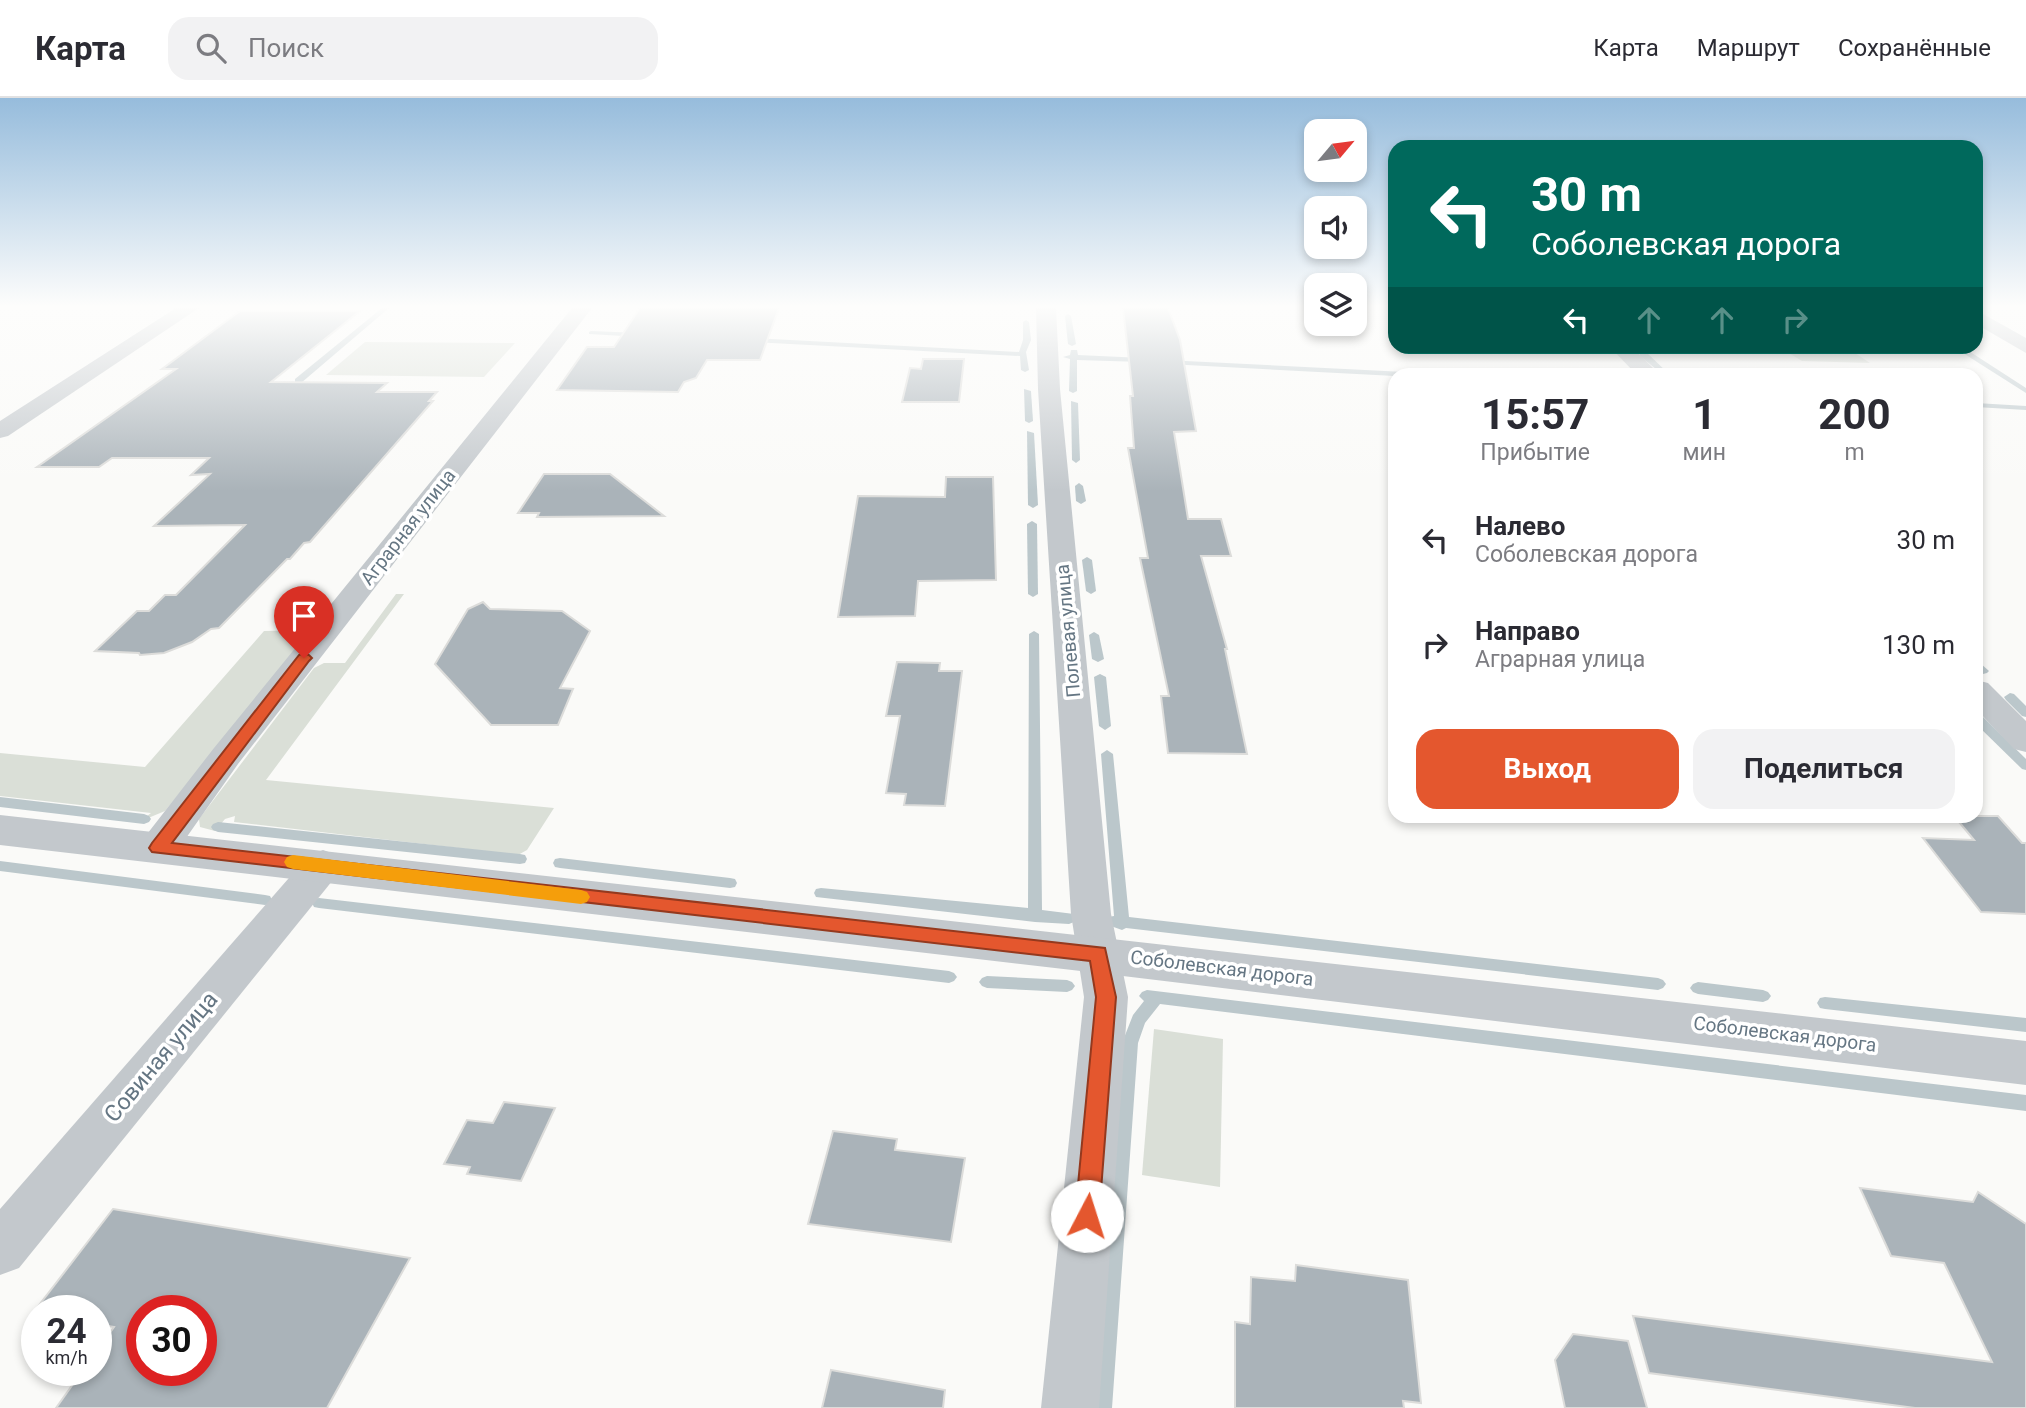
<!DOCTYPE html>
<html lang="ru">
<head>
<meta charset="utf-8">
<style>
  :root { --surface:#fff; --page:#f2f2f3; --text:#2b2b33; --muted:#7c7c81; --line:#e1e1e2; --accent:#e4572e }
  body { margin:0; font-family:Roboto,sans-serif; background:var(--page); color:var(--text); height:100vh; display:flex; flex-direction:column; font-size:26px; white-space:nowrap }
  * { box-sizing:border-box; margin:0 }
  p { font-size:23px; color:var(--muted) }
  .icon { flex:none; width:38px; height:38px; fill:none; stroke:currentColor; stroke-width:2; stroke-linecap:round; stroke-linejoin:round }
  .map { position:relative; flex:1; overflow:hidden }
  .sheet { position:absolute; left:1388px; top:270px; width:595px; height:455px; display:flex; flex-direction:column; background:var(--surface); border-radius:21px; box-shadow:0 4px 10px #0003 }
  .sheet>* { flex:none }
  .top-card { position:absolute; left:1388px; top:42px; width:595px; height:214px; border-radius:21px; box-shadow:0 4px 10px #0003; background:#00695c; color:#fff; overflow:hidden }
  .needle { width:46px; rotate:61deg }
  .tools { position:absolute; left:1304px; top:21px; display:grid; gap:14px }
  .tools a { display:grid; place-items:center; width:63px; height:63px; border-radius:14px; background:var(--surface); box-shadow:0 4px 10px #0003; font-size:35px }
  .speed { position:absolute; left:21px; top:1197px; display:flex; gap:14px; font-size:35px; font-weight:700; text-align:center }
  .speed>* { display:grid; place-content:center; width:91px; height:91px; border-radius:50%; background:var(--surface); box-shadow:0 4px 10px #0003; line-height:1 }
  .speed small { font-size:18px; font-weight:400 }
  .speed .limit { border:10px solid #d22; background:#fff; color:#111 }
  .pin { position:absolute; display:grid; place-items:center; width:60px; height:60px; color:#fff; margin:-72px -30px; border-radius:50% 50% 50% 0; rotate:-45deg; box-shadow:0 0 7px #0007 }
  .pin .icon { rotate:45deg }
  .me { position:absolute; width:77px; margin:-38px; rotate:5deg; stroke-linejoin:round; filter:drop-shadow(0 0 5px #0008) }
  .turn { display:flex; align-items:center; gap:24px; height:147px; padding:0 28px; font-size:32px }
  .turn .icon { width:91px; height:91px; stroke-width:2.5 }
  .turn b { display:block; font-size:49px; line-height:60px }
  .lanes { display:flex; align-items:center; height:66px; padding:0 28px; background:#0003; justify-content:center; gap:35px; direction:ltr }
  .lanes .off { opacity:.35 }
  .eta { display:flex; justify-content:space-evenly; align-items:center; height:119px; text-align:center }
  .eta b { font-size:42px; font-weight:700; line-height:49px }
  .primary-button { display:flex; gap:14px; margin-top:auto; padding:14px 28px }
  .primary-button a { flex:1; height:80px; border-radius:21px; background:var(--accent); color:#fff; font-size:28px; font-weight:700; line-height:80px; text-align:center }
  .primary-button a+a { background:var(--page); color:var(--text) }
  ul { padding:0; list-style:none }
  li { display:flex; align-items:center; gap:21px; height:105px; padding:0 28px }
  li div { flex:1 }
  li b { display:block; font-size:26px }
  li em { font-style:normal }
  header { display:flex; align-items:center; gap:42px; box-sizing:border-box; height:98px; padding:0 35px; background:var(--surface); border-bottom:2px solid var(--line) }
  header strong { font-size:33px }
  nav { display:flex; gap:38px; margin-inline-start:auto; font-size:24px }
  .search { width:490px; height:63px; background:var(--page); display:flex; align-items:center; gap:18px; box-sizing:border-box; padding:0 24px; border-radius:21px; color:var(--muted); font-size:26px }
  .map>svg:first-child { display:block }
  .green { fill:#dadfd7 }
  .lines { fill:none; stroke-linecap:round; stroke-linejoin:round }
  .stream { fill:#bbc7cb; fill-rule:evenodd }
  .building { fill:#aab3b9; stroke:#dcdcda; stroke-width:2; fill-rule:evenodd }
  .minor { fill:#c3c8cc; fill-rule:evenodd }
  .tertiary { fill:#c3c8cc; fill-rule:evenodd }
  .route { fill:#e4572e; stroke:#94391e; stroke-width:2 }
  .slow { fill:#f59e0b }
  .labels { text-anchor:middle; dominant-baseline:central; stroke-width:7; stroke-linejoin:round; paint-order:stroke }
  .street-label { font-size:19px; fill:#657683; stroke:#fff }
  .near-street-label { font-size:23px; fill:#657683; stroke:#fff }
</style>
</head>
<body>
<header>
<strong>Карта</strong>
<div class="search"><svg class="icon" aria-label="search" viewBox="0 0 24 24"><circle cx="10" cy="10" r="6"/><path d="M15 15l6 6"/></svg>Поиск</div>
<nav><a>Карта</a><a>Маршрут</a><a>Сохранённые</a></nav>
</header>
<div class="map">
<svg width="2026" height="1310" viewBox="0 0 2026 1310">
  <rect width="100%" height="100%" fill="#fafaf8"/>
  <g class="green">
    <path d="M365,244L515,245L484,279L326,277Z"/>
    <path d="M1779,249H1846L1870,265L1802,263Z"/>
    <path d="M396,496H404L266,682L554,710L527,752L518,757L234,724L235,718L225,721L215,733L200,729L199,721L314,570L324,565H345Z"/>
    <path d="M313,532L165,713L141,723L151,715L0,698V655L145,669L264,533Z"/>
    <path d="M1154,931L1223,941L1220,1089L1142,1077Z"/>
  </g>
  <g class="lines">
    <g class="stream">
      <path d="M382,210H389L301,285H295V281Z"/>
      <path d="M1068,216L1071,218L1076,246L1072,248L1068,246L1065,218Z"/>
      <path d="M1026,222L1029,224L1031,242L1026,254L1029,272L1025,274L1021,272L1020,258L752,244L748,242L752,240L1019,254L1023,242V224Z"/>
      <path d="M591,233L640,235L644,237L640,239L589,236V234Z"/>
      <path d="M1952,248H1961L2026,290V295Z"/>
      <path d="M1071,252H1077L1078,257L1143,260L1147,262L1143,264L1077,262V293L1073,295L1069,293L1070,261L1063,259L1070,257Z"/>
      <path d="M1640,254H1646L1669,276H1662L1640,258Z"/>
      <path d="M1165,262L1405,274L1409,276L1395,278L1168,266H1165Z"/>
      <path d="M1024,291L1031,293L1033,323L1029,325L1025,323Z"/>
      <path d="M1071,303L1078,305L1080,362L1076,365L1072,362Z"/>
      <path d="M1976,305L2026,308V312L1976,309Z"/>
      <path d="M1027,333L1034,335L1038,407L1033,410L1028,407Z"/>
      <path d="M1079,385L1083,388L1086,403L1081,406L1076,403L1075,388Z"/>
      <path d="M1032,423L1037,426L1038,496L1033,499L1028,496L1027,426Z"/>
      <path d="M1087,459L1092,462L1096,493L1091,496L1086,493L1082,462Z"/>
      <path d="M1034,533L1039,536L1042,812L1074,816L1076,820L1074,824L1069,826L1035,824L816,799L814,795L816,791L821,790L1028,810L1029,536Z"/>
      <path d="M1094,534L1099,537L1104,561L1098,564L1092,561L1089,537Z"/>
      <path d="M1976,564L1980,565L1989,573L1987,575L1983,576L1976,573Z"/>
      <path d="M1100,576L1106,579L1111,628L1105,632L1099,628L1094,579Z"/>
      <path d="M2010,595L2014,596L2026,608V619L2022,618L2006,602L2004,599Z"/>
      <path d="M1976,615L1980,616L2026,661V672L2022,671L1976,626Z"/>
      <path d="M1107,652L1113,656L1129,819L1658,880L1663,882L1666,886L1663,890L1658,892L1126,830L1122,832L1108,827L1106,823L1108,819L1114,818L1101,656Z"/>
      <path d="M0,699L144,716L149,718L151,721L149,724L144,726L0,709Z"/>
      <path d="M218,724L520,756L525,757L527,761L525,765L520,766L218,734L213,732L211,729L213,726Z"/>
      <path d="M560,760L730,780L735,781L737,785L735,789L730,790L560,770L555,769L553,765L555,761Z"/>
      <path d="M0,763L265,797L270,798L272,802L270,806L265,807L0,773Z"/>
      <path d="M319,800L949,873L954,875L957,879L954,883L949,885L319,810L314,809L312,805L314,801Z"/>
      <path d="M987,878L1067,882L1072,884L1075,888L1072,892L1067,894L987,890L982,888L979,884L982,880Z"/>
      <path d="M1698,884L1763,892L1768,894L1771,898L1768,902L1763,904L1698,896L1693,894L1690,890L1693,886Z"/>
      <path d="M1147,892L2026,997V1013L1160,906L1145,925L1138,945L1112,1310H1092L1122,945L1133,917L1144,903L1139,898L1142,894Z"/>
      <path d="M1825,899L2026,920V934L1825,911L1820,910L1817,905L1820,900Z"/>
    </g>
  </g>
  <g class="building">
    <path d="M640,210H779L760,262H707L696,280L684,284L678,294L557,292L587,249H614Z"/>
    <path d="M1123,210H1168L1180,242L1196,333L1174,334L1188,421H1221L1231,458H1201L1227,551H1225L1247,656L1168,655L1161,598H1169L1140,460H1148L1128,350H1134L1130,298H1133Z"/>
    <path d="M240,213H360L271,284L387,285L377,294H437L429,303H433L310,444L304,445L290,461H287L219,530L211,531L192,544L164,555L140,557L139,555L95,553L137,513H149L165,497H176L245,427L154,428L210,376L191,377L209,360H112L99,369H37L176,271H162Z"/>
    <path d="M923,261H964L959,304H902L910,270L921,271Z"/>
    <path d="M544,376H610L664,418L537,419L539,415H518Z"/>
    <path d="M946,379H993L996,482L918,483L915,518L838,519L858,398L945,399Z"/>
    <path d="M483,504L490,511L562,513L590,533L560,590L573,591L558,627H491L435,566L468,511Z"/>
    <path d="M897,564L940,565L939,573H962L945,708L904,707L906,696L886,695L900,618H886Z"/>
    <path d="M1954,718H1998L2022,745H2026V816L1981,814L1923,740L1974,742Z"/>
    <path d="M504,1004L555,1010L521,1083L467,1076L470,1069L444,1066L467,1022L493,1025Z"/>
    <path d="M833,1033L897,1041L895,1052L965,1060L951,1144L808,1126Z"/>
    <path d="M1860,1090L1973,1104L1978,1094L2026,1126V1310H1915L1649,1275L1633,1218L1992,1264L1944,1165L1891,1158Z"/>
    <path d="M113,1111L410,1160L327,1310H56L83,1272H96V1254L114,1229L96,1226V1213L33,1215ZM142,1213H201V1272H142Z"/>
    <path d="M1296,1167L1408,1182L1421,1305L1403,1303L1404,1310H1235V1224L1250,1226L1251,1179L1295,1183Z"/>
    <path d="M1573,1236L1628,1243L1647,1310H1565L1555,1262Z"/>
    <path d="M831,1272L945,1292L943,1310H822Z"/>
  </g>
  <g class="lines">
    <g class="minor">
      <path d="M176,210H199L8,338L0,340V323Z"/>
      <path d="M572,210H592L238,666L172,760L158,764L144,760L139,750L144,740L214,650Z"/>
      <path d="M1036,210H1056L1060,291L1111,816L1128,899L1099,1310H1041L1084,899L1071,816L1038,291Z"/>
      <path d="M1976,212L2026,240V255L1976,226Z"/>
      <path d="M1609,248H1631L1659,276H1636Z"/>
      <path d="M1976,582L1988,585L2026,623V654L2014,651L1976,611Z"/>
      <path d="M323,752L337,757L342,767L337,777L19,1170L0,1177V1111L309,757Z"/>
    </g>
    <path class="tertiary" d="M0,717L2026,943V987L1098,875L0,747Z"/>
  </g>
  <linearGradient id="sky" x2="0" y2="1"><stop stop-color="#96bcdc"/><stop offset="0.53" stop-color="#fdfdfc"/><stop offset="1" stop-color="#fdfdfc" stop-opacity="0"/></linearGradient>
  <rect width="2026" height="393" fill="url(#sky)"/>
  <path class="route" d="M304,555L309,557L312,560L309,563L172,745L1105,850L1116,899L1099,1118L1095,1126L1087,1130L1079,1126L1075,1118L1096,899L1090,863L152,754L149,750L152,745L299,557Z"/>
  <path class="slow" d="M293,757L581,792L587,794L590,799L587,804L581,806L293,771L287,769L284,764L287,759Z"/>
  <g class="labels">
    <g class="street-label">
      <text transform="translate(408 429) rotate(-52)">Аграрная улица</text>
      <text transform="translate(1068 533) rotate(-95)">Полевая улица</text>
      <text transform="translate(1222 870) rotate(7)">Соболевская дорога</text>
      <text transform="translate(1785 936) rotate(7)">Соболевская дорога</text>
    </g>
    <g class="near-street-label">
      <text transform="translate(161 959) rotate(-50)">Совиная улица</text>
    </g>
  </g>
</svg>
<div class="tools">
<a><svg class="needle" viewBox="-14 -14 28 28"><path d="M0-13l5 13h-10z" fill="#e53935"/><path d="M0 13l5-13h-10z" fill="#7c7c81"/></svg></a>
<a><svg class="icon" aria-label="sound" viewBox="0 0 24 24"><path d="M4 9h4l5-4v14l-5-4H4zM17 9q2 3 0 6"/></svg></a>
<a><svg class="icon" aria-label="layers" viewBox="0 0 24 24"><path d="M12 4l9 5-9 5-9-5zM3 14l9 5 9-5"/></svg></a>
</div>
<div class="speed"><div>24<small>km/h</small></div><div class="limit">30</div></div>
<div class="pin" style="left:304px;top:560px;background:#d93025"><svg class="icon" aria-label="arrive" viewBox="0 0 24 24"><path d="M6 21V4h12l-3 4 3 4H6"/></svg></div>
<svg class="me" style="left:1087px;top:1118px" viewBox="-20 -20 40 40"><circle r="19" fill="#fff"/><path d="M0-13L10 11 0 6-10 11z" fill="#e4572e"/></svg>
<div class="top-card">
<div class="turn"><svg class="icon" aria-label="left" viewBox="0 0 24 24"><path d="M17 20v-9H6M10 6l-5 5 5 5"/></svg><div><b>30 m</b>Соболевская дорога</div></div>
<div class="lanes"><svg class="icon" aria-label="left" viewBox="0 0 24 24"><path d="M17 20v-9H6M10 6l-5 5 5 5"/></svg><svg class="icon off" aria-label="ahead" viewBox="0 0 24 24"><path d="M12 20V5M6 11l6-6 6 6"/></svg><svg class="icon off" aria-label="ahead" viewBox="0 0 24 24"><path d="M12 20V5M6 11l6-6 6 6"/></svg><svg class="icon off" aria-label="right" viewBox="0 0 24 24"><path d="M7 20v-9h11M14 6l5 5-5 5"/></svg></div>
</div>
<section class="sheet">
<div class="eta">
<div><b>15:57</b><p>Прибытие</p></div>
<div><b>1</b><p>мин</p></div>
<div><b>200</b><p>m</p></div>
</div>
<ul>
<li><svg class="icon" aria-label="left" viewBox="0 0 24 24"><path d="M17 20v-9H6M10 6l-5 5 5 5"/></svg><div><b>Налево</b><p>Соболевская дорога</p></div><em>30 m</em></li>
<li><svg class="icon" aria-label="right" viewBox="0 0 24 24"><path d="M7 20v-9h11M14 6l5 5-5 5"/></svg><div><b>Направо</b><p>Аграрная улица</p></div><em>130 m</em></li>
</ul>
<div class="primary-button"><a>Выход</a><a>Поделиться</a></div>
</section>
</div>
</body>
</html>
